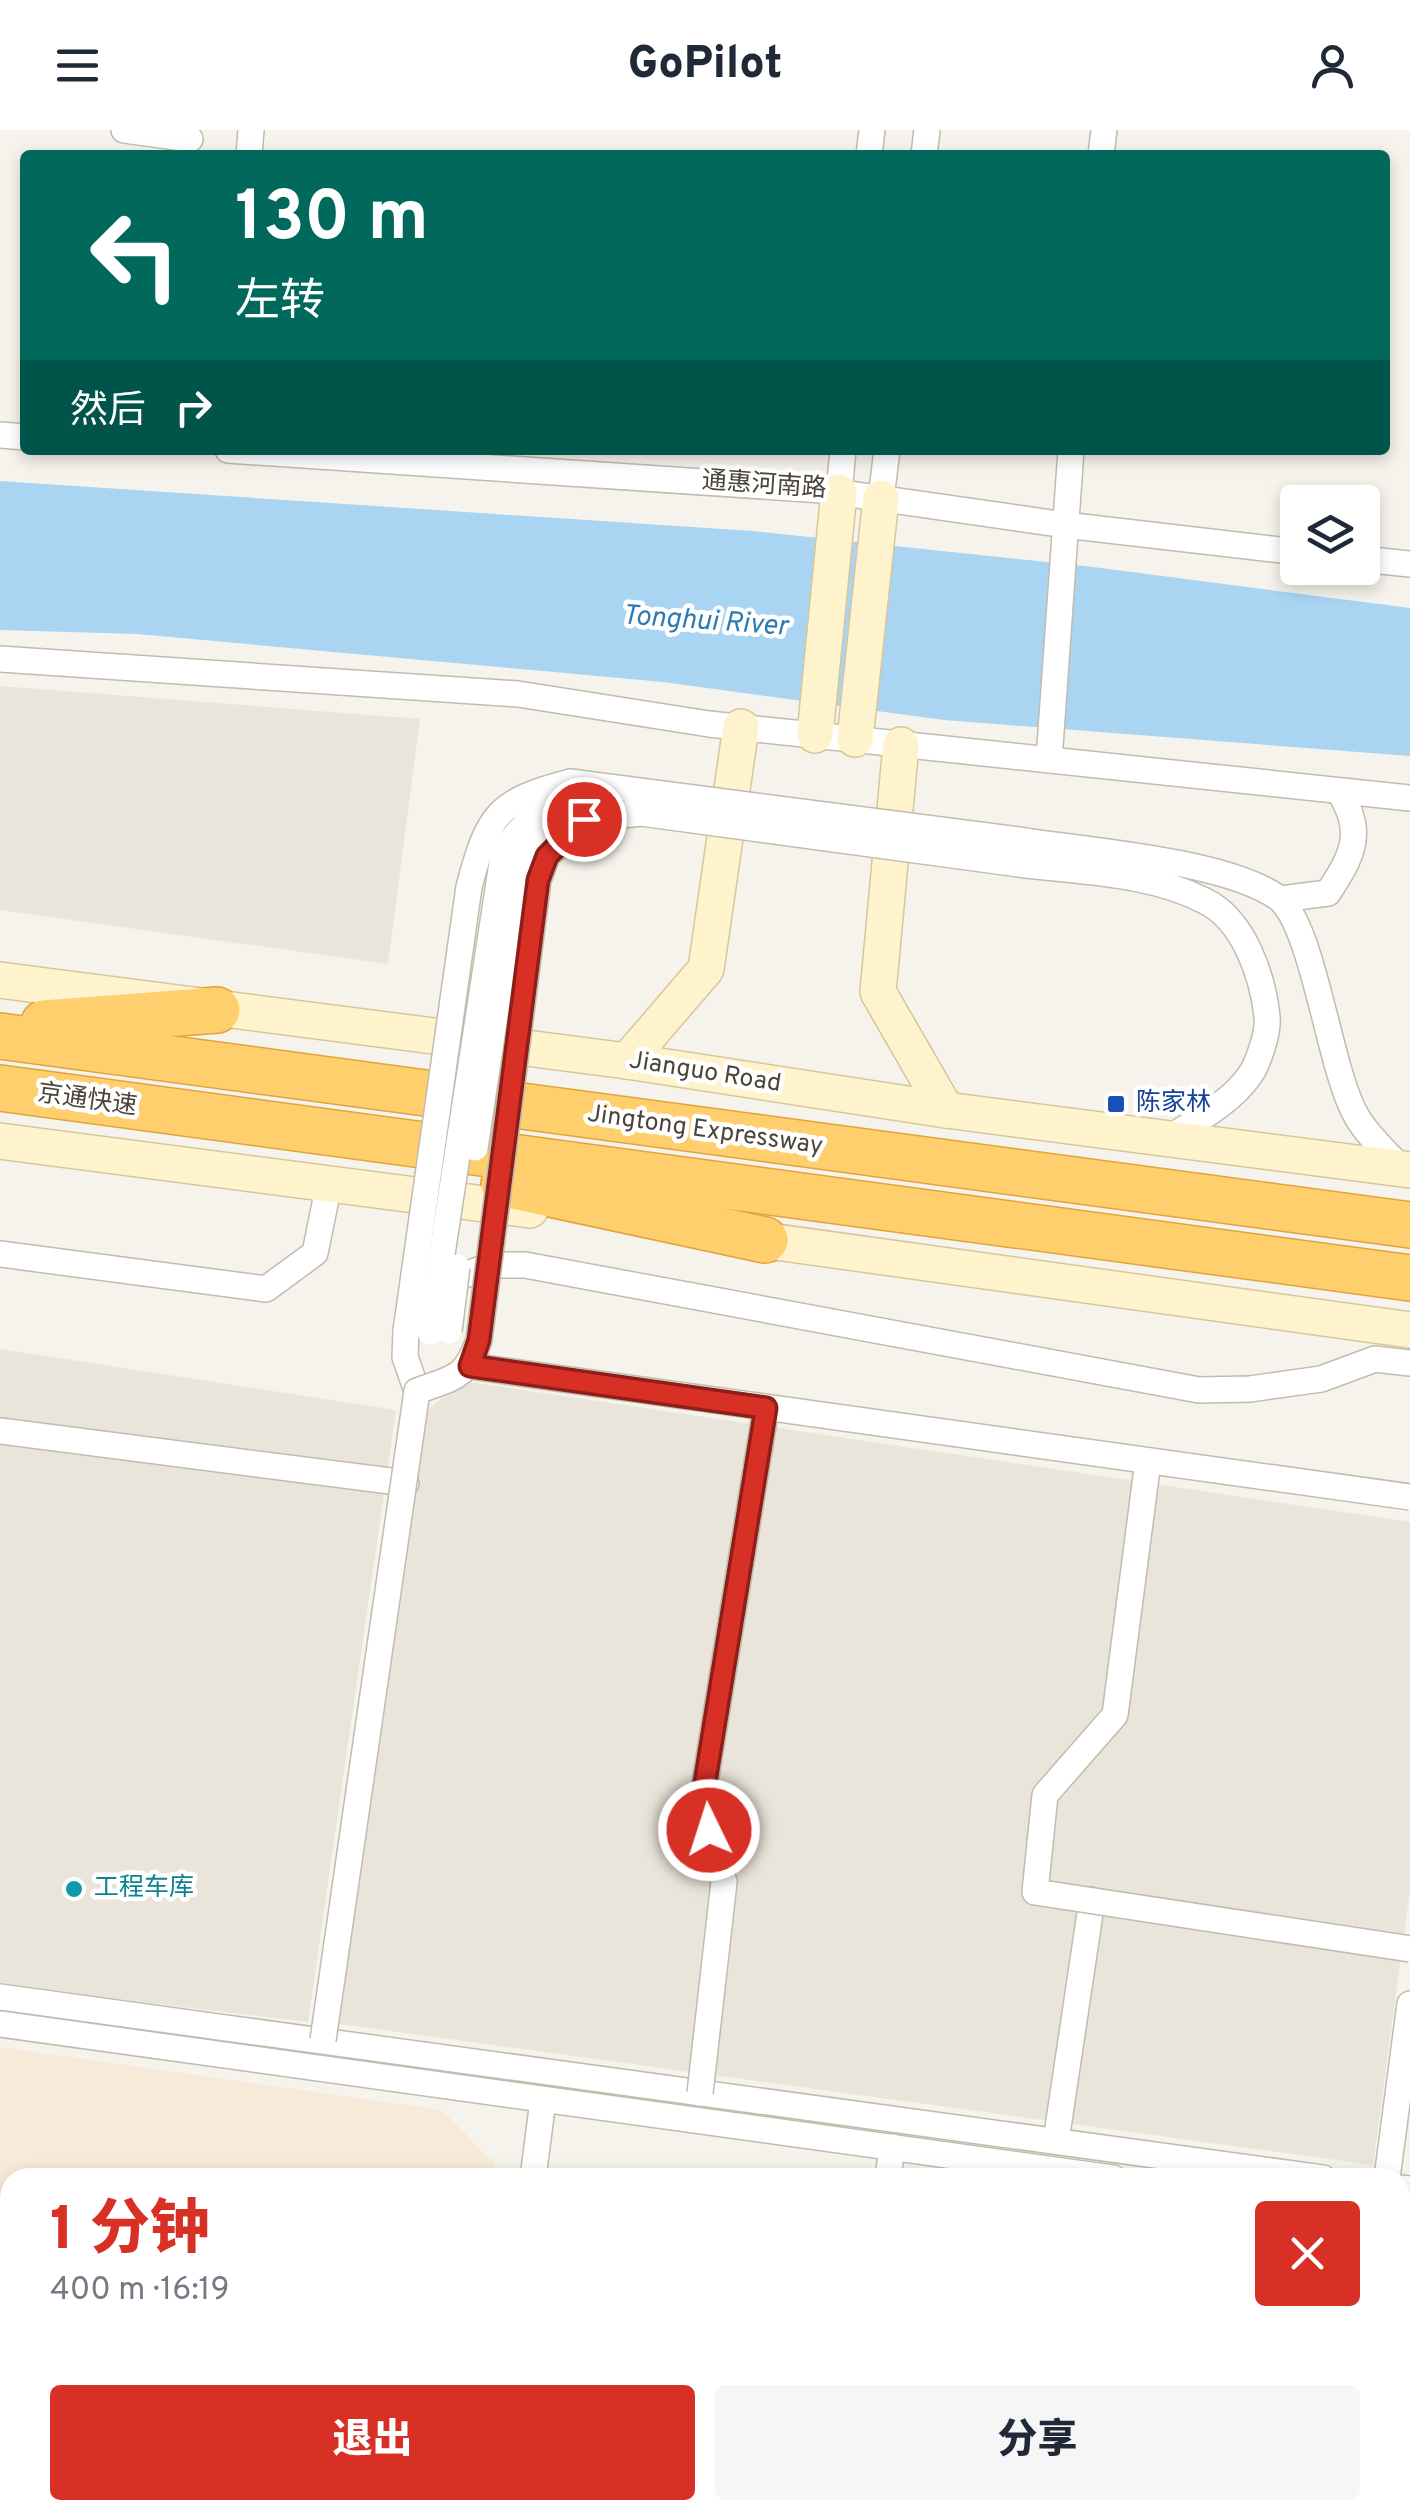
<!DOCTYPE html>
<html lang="zh">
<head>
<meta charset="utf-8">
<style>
  :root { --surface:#fff; --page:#f6f6f7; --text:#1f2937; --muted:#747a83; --accent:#d93025 }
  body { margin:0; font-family:Overpass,"Noto Sans SC",sans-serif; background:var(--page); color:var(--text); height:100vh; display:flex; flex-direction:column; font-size:38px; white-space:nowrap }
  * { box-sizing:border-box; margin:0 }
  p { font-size:32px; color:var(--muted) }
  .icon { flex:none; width:55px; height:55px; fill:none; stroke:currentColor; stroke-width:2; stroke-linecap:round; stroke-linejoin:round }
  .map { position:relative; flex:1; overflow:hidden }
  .details { position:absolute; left:0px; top:2038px; width:1410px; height:352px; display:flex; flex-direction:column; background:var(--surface); border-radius:30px 30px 0 0; box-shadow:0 5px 15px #0003 }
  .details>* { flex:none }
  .banner { position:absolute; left:20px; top:20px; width:1370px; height:305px; border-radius:10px; box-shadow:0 5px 15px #0003; background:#00695c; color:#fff; overflow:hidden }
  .controls { position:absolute; left:1280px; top:355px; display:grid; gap:20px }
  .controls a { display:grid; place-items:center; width:100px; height:100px; border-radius:10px; background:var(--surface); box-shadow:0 5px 15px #0003; font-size:50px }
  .pin { position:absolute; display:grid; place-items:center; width:85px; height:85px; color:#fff; margin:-42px; border:5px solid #fff; border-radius:50%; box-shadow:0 2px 10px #0007 }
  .me { position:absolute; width:110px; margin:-55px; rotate:356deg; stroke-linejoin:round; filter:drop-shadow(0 0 8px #0008) }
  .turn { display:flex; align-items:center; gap:35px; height:210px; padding:0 50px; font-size:45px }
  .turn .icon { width:130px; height:130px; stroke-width:2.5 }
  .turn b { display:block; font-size:70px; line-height:85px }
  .then { display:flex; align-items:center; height:95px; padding:0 50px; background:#0003; gap:20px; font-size:38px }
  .round { display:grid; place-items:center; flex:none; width:105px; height:105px; border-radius:10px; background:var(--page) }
  .summary { display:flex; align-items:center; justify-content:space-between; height:170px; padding:0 50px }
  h1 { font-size:60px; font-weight:800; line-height:75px; color:var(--accent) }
  .cta { display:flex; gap:20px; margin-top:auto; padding:20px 50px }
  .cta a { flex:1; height:115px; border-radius:10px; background:var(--accent); color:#fff; font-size:40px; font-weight:800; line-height:115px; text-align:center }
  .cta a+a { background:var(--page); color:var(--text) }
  header { display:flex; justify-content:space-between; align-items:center; height:130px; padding:0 50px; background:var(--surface); font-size:45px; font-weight:800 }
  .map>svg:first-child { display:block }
  .residential { fill:#eae5da }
  .commercial { fill:#f7ead8 }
  .water { fill:#a9d4f2 }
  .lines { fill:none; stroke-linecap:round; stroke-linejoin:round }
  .street-casing { stroke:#c2bbae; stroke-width:28 }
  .secondary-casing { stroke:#d6c79b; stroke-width:38 }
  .highway-casing { stroke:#e0a43c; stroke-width:48 }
  .street { stroke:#fff; stroke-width:25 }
  .secondary { stroke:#fff3cd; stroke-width:35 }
  .highway { stroke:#ffcf6e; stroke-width:45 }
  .rail { stroke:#9a9a9a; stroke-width:6; stroke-dasharray:12 12; stroke-linecap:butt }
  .street-bridge-casing { stroke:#c2bbae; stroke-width:28; stroke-linecap:butt }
  .street-bridge { stroke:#fff; stroke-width:25 }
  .route-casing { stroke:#8d1f18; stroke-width:25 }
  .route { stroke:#d93025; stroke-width:18 }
  .transit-dot { fill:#1a4fb4; stroke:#fff; stroke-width:4 }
  .culture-dot { fill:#0f9aa8; stroke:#fff; stroke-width:4 }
  .labels { text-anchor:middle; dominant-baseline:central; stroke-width:9; stroke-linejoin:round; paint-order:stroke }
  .street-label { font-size:25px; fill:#4b4439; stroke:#fff }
  .transit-label { font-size:25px; fill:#164399; stroke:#fff; text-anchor:start }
  .culture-label { font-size:25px; fill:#0d838f; stroke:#fff; text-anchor:start }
  .water-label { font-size:28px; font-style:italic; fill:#2e7ab2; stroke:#fff }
</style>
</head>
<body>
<header><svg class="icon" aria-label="menu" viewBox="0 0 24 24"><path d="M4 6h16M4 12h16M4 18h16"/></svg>GoPilot<svg class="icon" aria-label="person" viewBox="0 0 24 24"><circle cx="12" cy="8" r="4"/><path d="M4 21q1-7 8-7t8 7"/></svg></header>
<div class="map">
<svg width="1410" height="2388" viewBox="0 0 1410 2388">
  <rect width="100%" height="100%" fill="#f6f3ec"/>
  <g class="residential">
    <path d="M0,556L420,589L388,834L0,780Z"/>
    <path d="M0,1219L396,1280L308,1892L0,1855Z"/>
    <path d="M463,1251L1410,1392V1760L1373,2035L332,1893L426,1281Z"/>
    <path d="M1400,2262L1410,2264V2388H1337L1338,2380H1400Z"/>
    <path d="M1026,2380H1259L1258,2388H1016Z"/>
  </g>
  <path class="commercial" d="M0,1917L442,1980L495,2034L494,2048H10V2380H462L461,2388H0Z"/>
  <path class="water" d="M0,351L752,401L1093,437L1410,478V626L944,590L663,552L137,504L0,500Z"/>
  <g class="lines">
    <defs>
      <g id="street">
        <path d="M124,0L190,9"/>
        <path d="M249,25L251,0"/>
        <path d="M869,25L872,0"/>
        <path d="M924,25L927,0"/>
        <path d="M1101,25L1104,0"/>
        <path d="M0,305L25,307"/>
        <path d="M228,320L822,360L1065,395L1298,422"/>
        <path d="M839,362L843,320"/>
        <path d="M881,368L887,320"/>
        <path d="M1362,429L1410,434"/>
        <path d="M0,529L518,564L709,594L1410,668"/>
        <path d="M1049,630L1071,320"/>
        <path d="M1026,711C1092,721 1224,731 1277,767C1314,793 1329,941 1357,987C1368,1006 1387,1023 1402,1039"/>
        <path d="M1019,734C1081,742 1148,742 1205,771C1244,790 1263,847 1267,887C1269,901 1258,934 1250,945C1231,973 1194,992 1166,1010"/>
        <path d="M1281,769L1328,763C1353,725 1365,702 1339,661"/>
        <path d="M0,1124L266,1159L315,1123L329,1054"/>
        <path d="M456,1148L492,1135H525L1199,1260L1250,1259L1321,1249L1375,1229L1410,1233"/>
        <path d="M406,1201L405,1227L417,1261"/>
        <path d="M0,1301L406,1353"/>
        <path d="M0,1867L1323,2048"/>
        <path d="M0,1894L1113,2048"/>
        <path d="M1056,2011L1092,1770"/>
        <path d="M533,2048L543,1970"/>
        <path d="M888,2048L892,2017"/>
        <path d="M1387,2048L1410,1874"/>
        <path d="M1400,2058L1410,2059"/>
        <path d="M1400,2086L1410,2088"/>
        <path d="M1400,2228L1410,2225"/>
        <path d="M491,2388L492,2380"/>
        <path d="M841,2388L842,2380"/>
        <path d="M1318,2388L1320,2380"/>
      </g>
      <g id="secondary">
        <path d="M815,605L839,362"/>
        <path d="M855,609L881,368"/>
        <path d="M901,615L878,862L946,980"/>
        <path d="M0,850L627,931L946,980L1410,1040"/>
        <path d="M627,931L706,839L741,597"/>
        <path d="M0,1011L530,1080"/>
        <path d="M740,1107L1410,1200"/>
      </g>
      <g id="highway">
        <path d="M44,893L217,880"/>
        <path d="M0,906L1410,1095"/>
        <path d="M0,958L1410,1148"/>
        <path d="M504,1054L765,1110"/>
      </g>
    </defs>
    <use href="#street" class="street-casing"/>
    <use href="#secondary" class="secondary-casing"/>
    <use href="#highway" class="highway-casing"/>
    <use href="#street" class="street"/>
    <use href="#secondary" class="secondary"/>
    <use href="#highway" class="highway"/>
    <g class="rail">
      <path d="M1400,2183L1410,2180"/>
      <path d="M980,2388L990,2380"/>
    </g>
    <defs>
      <g id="street-bridge">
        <path d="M475,1018L513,765C521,738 528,721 551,705"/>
        <path d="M406,1201L469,757C488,685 497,671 570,652L1026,711"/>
        <path d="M449,1201L457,1137"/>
        <path d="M430,1202L504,720C524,691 552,670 587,664"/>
        <path d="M470,1236L1410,1367"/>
        <path d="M1148,1331L1115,1585L1045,1665L1035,1762L1410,1819"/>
        <path d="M323,1910L417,1261C455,1247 465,1249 479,1210L538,750L547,726L585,689L641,683L1019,734"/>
        <path d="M700,1963L724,1752L701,1677L766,1278"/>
      </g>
    </defs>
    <use href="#street-bridge" class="street-bridge-casing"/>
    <use href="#street-bridge" class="street-bridge"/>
  </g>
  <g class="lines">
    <defs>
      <path id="route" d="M584,689L547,726L538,750L479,1210L470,1236L766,1278L701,1677L709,1700"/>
    </defs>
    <use href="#route" class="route-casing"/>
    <use href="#route" class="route"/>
  </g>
  <rect class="transit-dot" x="1106" y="964" width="20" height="20" rx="5"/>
  <circle class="culture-dot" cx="74" cy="1759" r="10"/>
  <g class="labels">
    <g class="street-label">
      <text transform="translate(764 356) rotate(4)">通惠河南路</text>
      <text transform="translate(705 943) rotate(9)">Jianguo Road</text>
      <text transform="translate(87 971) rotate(8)">京通快速</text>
      <text transform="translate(705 1001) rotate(8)">Jingtong Expressway</text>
    </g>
    <g class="transit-label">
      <text x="1136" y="974">陈家林</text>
    </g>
    <g class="culture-label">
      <text x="94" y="1759">工程车库</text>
    </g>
    <g class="water-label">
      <text transform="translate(705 492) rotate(4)">Tonghui River</text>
    </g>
  </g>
</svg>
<div class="controls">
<a><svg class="icon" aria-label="layers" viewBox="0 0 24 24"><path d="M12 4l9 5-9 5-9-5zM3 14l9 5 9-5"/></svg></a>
</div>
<div class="pin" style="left:584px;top:689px;background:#d93025"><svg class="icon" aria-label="arrive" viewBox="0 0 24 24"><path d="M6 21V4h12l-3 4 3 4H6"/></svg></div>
<svg class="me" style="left:709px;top:1700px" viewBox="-20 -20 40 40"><circle r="17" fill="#d93025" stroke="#fff" stroke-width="3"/><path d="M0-11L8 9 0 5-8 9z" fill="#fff"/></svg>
<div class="banner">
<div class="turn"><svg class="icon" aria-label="left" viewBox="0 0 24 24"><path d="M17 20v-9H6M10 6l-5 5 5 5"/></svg><div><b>130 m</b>左转</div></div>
<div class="then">然后<svg class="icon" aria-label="right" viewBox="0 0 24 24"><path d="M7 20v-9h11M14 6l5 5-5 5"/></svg></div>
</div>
<section class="details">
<div class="summary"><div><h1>1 分钟</h1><p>400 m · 16:19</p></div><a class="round" style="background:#d93025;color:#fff"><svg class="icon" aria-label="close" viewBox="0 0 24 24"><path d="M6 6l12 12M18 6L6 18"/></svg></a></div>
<div class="cta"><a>退出</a><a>分享</a></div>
</section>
</div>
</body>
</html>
